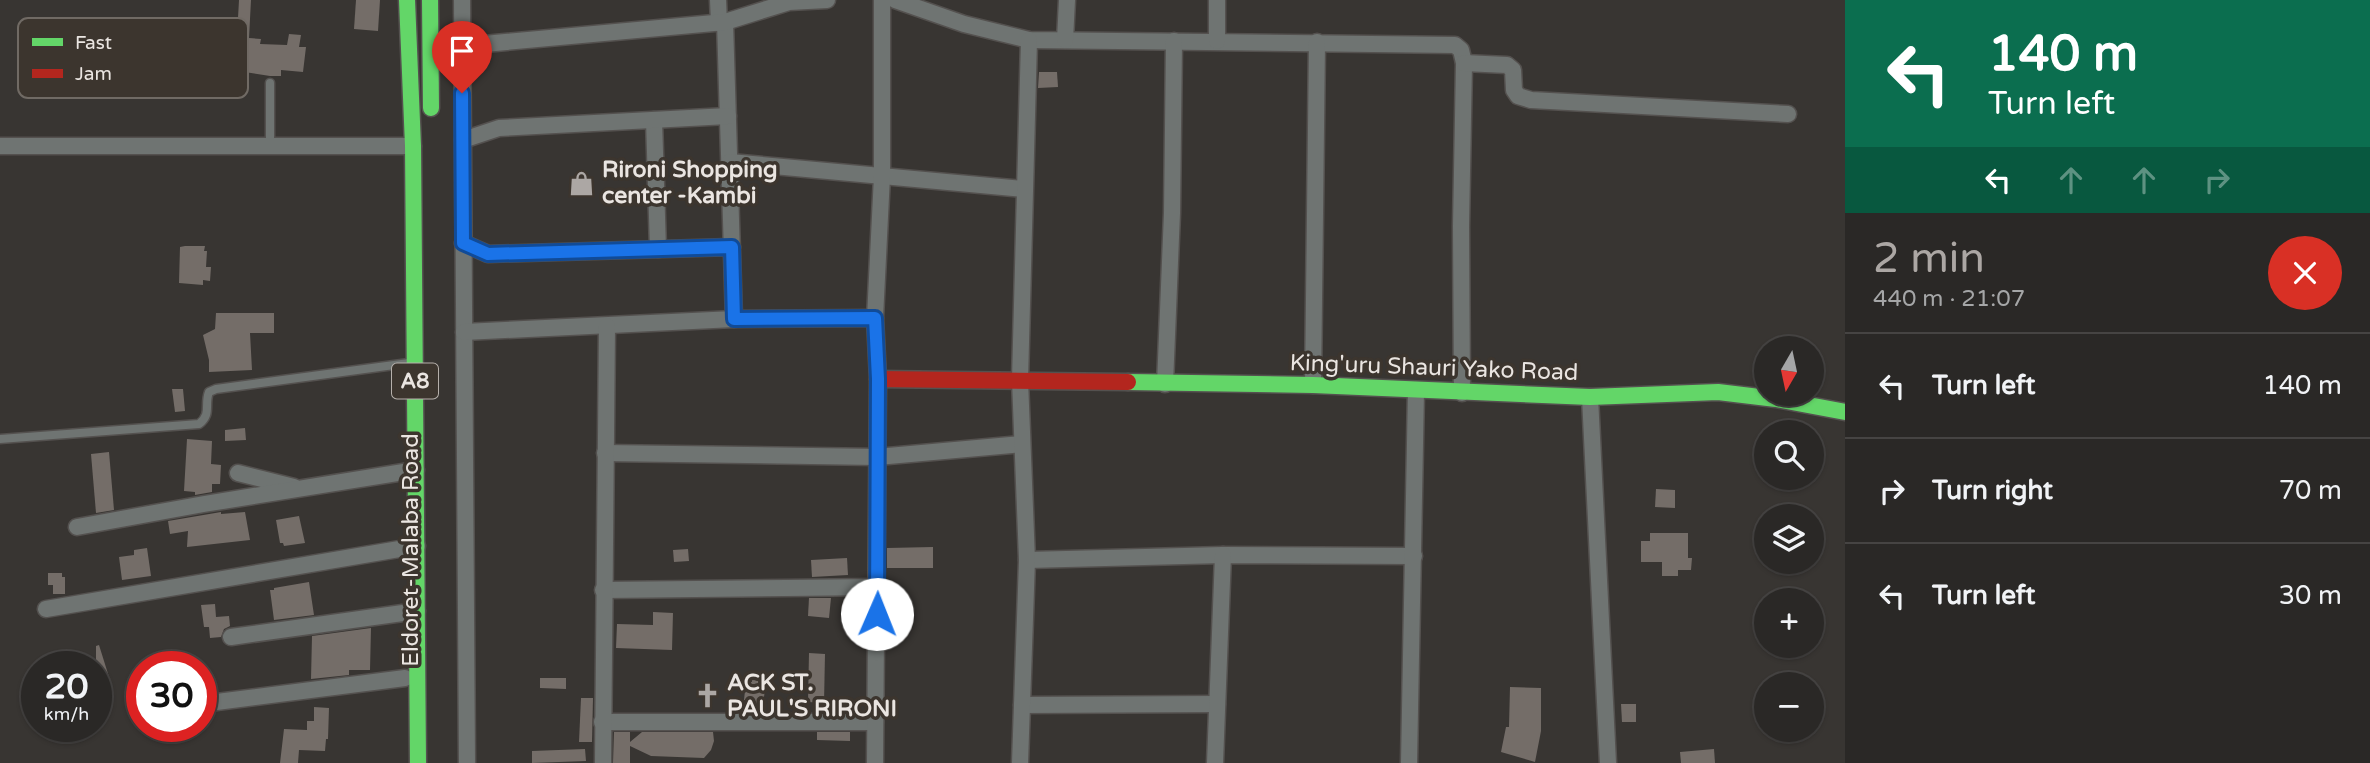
<!DOCTYPE html>
<html lang="en">
<head>
<meta charset="utf-8">
<style>
  :root { --surface:#2a2826; --page:#32302e; --text:#f1f3f6; --muted:#a5a6a7; --line:#464443; --accent:#aca7a4 }
  body { margin:0; font-family:"Varela Round",sans-serif; background:var(--page); color:var(--text); height:100vh; display:flex; flex-direction:column; font-size:26px; white-space:nowrap }
  * { box-sizing:border-box; margin:0 }
  p { font-size:23px; color:var(--muted) }
  .icon { flex:none; width:38px; height:38px; fill:none; stroke:currentColor; stroke-width:2; stroke-linecap:round; stroke-linejoin:round }
  .map { position:relative; flex:1; overflow:hidden }
  .drawer { display:flex; flex-direction:column; background:var(--surface); width:525px }
  .drawer>* { flex:none }
  .hud { background:#0b6e4f; color:#fff; overflow:hidden }
  .needle { width:46px; rotate:189deg }
  .buttons { position:absolute; left:1754px; top:336px; display:grid; gap:14px }
  .buttons a { display:grid; place-items:center; width:70px; height:70px; border-radius:50%; background:var(--surface); box-shadow:0 2px 5px #0004,0 0 0 2px var(--line); font-size:35px }
  .speed { position:absolute; left:21px; top:651px; display:flex; gap:14px; font-size:35px; font-weight:700; text-align:center }
  .speed>* { display:grid; place-content:center; width:91px; height:91px; border-radius:50%; background:var(--surface); box-shadow:0 2px 5px #0004,0 0 0 2px var(--line); line-height:1 }
  .speed small { font-size:18px; font-weight:400 }
  .speed .limit { border:10px solid #d22; background:#fff; color:#111 }
  .pin { position:absolute; display:grid; place-items:center; width:60px; height:60px; color:#fff; margin:-72px -30px; border-radius:50% 50% 50% 0; rotate:-45deg; box-shadow:0 0 7px #0007 }
  .pin .icon { rotate:45deg }
  .me { position:absolute; width:77px; margin:-38px; rotate:1deg; stroke-linejoin:round; filter:drop-shadow(0 0 5px #0008) }
  .turn { display:flex; align-items:center; gap:24px; height:147px; padding:0 28px; font-size:32px }
  .turn .icon { width:91px; height:91px; stroke-width:2.5 }
  .turn b { display:block; font-size:49px; line-height:60px }
  .lanes { display:flex; align-items:center; height:66px; padding:0 28px; background:#0003; justify-content:center; gap:35px; direction:ltr }
  .lanes .off { opacity:.35 }
  .round { display:grid; place-items:center; flex:none; width:74px; height:74px; border-radius:37px; background:var(--page) }
  .summary { display:flex; align-items:center; justify-content:space-between; height:119px; padding:0 28px }
  h1 { font-size:42px; font-weight:600; line-height:52px; color:var(--accent) }
  ul { padding:0; list-style:none }
  li { display:flex; align-items:center; gap:21px; height:105px; padding:0 28px; border-top:2px solid var(--line) }
  li div { flex:1 }
  li b { display:block; font-size:26px }
  li em { font-style:normal }
  main { display:flex; flex:1; min-height:0 }
  .map>svg:first-child { display:block }
  .building { fill:#746d68 }
  .lines { fill:none; stroke-linecap:round; stroke-linejoin:round }
  .lane-casing { stroke:#54514f; stroke-width:11 }
  .street-casing { stroke:#54514f; stroke-width:19 }
  .fast-casing { stroke:#54514f; stroke-width:19 }
  .jam-casing { stroke:#54514f; stroke-width:19 }
  .lane { stroke:#6f7472; stroke-width:8 }
  .street { stroke:#6f7472; stroke-width:16 }
  .fast { stroke:#63d668; stroke-width:16 }
  .jam { stroke:#b3261e; stroke-width:16 }
  .route-casing { stroke:#114b97; stroke-width:18 }
  .route { stroke:#1a73e8; stroke-width:12 }
  .labels { text-anchor:middle; dominant-baseline:central; stroke-width:7; stroke-linejoin:round; paint-order:stroke }
  .shield { fill:#3c352e; stroke:#b6b0ab; stroke-width:2 }
  .shield-label { font-size:21px; font-weight:bold; fill:#eae5e1 }
  .poi-label { font-size:23px; font-weight:bold; fill:#eae5e1; stroke:#3c352e; text-anchor:start }
  .street-label { font-size:23px; fill:#eae5e1; stroke:#3c352e }
  .key { fill:#3c352e; stroke:#706a64; stroke-width:2 }
  .key-label { font-size:19px; fill:#eae5e1 }
</style>
</head>
<body>
<main>
<div class="map">
<svg width="1845" height="763" viewBox="0 0 1845 763">
  <rect width="100%" height="100%" fill="#383532"/>
  <g class="building">
    <path d="M239,0H251L249,38L261,39L260,44L287,45L289,34L301,35L299,47H306L303,72L281,70V76H270L212,67L217,34L237,36Z"/>
    <path d="M356,0H380L378,31L354,29Z"/>
    <path d="M1039,72H1057L1058,87L1038,88Z"/>
    <path d="M185,246H205L204,251H207L206,267H211L210,281L203,280V285L179,283L180,247Z"/>
    <path d="M216,313H274V333H250L252,370L209,372V360L203,335L215,329Z"/>
    <path d="M172,389H183L185,411L175,412Z"/>
    <path d="M245,428L246,440L225,441V430Z"/>
    <path d="M187,439L212,441L211,464L221,465L220,484H212V492L195,495V492L184,491Z"/>
    <path d="M109,452L114,510L96,513L91,454Z"/>
    <path d="M1656,489L1675,490V508L1655,507Z"/>
    <path d="M221,512V514L245,512L250,540L187,547L188,531L170,534L168,521Z"/>
    <path d="M299,516L305,543L284,546L283,543H280L276,520Z"/>
    <path d="M1650,533H1688V558H1692L1691,570H1678V576H1662V562H1641V541H1650Z"/>
    <path d="M933,547V568H887V548Z"/>
    <path d="M147,548L151,576L122,580L119,557L134,555V550Z"/>
    <path d="M688,549L689,561L674,562L673,550Z"/>
    <path d="M847,558L848,575L812,577L811,560Z"/>
    <path d="M48,573H62V577H65V594H53V585H48Z"/>
    <path d="M309,582L314,615L274,620L270,590H274V588Z"/>
    <path d="M809,598H831L829,618L808,616Z"/>
    <path d="M215,604L216,617L229,616L230,626L224,629L221,637L210,638L209,627H204L201,605Z"/>
    <path d="M653,612L673,613L672,650L616,648L617,624L653,625Z"/>
    <path d="M371,628L370,670H349V675L311,679L312,636Z"/>
    <path d="M99,645L109,677L96,681V646Z"/>
    <path d="M809,653L825,654L824,703L808,702Z"/>
    <path d="M540,678H566V689L540,688Z"/>
    <path d="M752,680L766,681L763,705L751,704V701L744,700L746,681L752,682Z"/>
    <path d="M1510,687L1541,688V731L1535,762L1501,752L1506,727H1509Z"/>
    <path d="M581,698H593L592,742H579Z"/>
    <path d="M1621,704H1636V722H1622Z"/>
    <path d="M314,707L329,708L328,739H326L325,751L299,750L298,763H280L284,729L307,730V721H314Z"/>
    <path d="M614,732H630V742L642,732H713L714,741L711,750L704,758L651,756L630,746V763H613Z"/>
    <path d="M817,732H850V741L817,740Z"/>
    <path d="M585,749L586,761L532,763V751Z"/>
    <path d="M1714,749L1715,763H1681L1680,752Z"/>
  </g>
  <g class="lines">
    <defs>
      <g id="lane">
        <path d="M270,83V144"/>
        <path d="M0,439L199,424C212,414 204,405 209,392L216,389L409,363"/>
      </g>
      <g id="street">
        <path d="M462,0L467,763"/>
        <path d="M718,0L719,23"/>
        <path d="M895,0L964,24L1029,40L1455,45L1461,50L1464,63L1461,226L1462,393"/>
        <path d="M725,22L734,319"/>
        <path d="M1065,40L1067,0"/>
        <path d="M1217,41V0"/>
        <path d="M462,46L725,22L789,2L827,0"/>
        <path d="M1464,63L1507,65L1513,70L1514,90L1518,96L1531,100L1788,114"/>
        <path d="M654,120L658,249"/>
        <path d="M463,140L499,128L728,116"/>
        <path d="M0,146H413"/>
        <path d="M730,162L1024,189"/>
        <path d="M463,243L488,254L732,247"/>
        <path d="M464,332L734,319L875,318"/>
        <path d="M1165,384L1172,213L1174,41"/>
        <path d="M1313,385L1317,42"/>
        <path d="M1590,397L1608,763"/>
        <path d="M605,453L877,457L1022,444"/>
        <path d="M238,473L294,487"/>
        <path d="M77,527L204,504L416,470"/>
        <path d="M1027,560L1223,555L1414,556"/>
        <path d="M603,590L877,587"/>
        <path d="M46,609L417,546"/>
        <path d="M231,637L417,611"/>
        <path d="M201,704L405,678"/>
        <path d="M1022,705L1217,704"/>
        <path d="M602,722H875"/>
        <path d="M603,763L607,326"/>
        <path d="M875,763L878,379L875,318L882,176V0"/>
        <path d="M1020,763L1027,560L1020,380L1029,40"/>
        <path d="M1215,763L1223,555"/>
        <path d="M1409,763L1416,390"/>
      </g>
      <g id="fast">
        <path d="M407,0L413,146L418,763"/>
        <path d="M430,0L431,108"/>
        <path d="M1128,382L1313,385L1590,397L1718,392L1776,399L1845,412"/>
      </g>
      <path id="jam" d="M878,379L1128,382"/>
    </defs>
    <use href="#lane" class="lane-casing"/>
    <use href="#street" class="street-casing"/>
    <use href="#fast" class="fast-casing"/>
    <use href="#jam" class="jam-casing"/>
    <use href="#lane" class="lane"/>
    <use href="#street" class="street"/>
    <use href="#fast" class="fast"/>
    <use href="#jam" class="jam"/>
  </g>
  <g class="lines">
    <defs>
      <path id="route" d="M462,93L463,243L488,254L732,247L734,319L875,318L878,379L877,614"/>
    </defs>
    <use href="#route" class="route-casing"/>
    <use href="#route" class="route"/>
  </g>
  <defs>
    <symbol id="shop-bare" viewBox="-9 -9 18 18"><path d="M-5-2.5h2.3a2.7 3.5 0 0 1 5.4 0H5L5.5 6h-11ZM-1.5-2.5h3a1.5 2.3 0 0 0-3 0Z" fill="#aca7a4" stroke="#3c352e" stroke-width="2.5" paint-order="stroke"/></symbol>
    <symbol id="church-bare" viewBox="-9 -9 18 18"><path d="M-1.2-6h2.4v3.5h3.3v2.4h-3.3V6h-2.4V-.1h-3.3v-2.4h3.3Z" fill="#aca7a4" stroke="#3c352e" stroke-width="2.5" paint-order="stroke"/></symbol>
  </defs>
  <g fill-rule="evenodd">
    <use href="#shop-bare" x="564" y="166" width="35" height="35"/>
    <use href="#church-bare" x="690" y="678" width="35" height="35"/>
  </g>
  <g class="labels">
    <rect class="shield" x="392" y="363.5" width="46" height="35" rx="5"/>
    <g class="shield-label">
      <text x="415" y="381">A8</text>
    </g>
    <g class="poi-label">
      <text x="602" y="170">Rironi Shopping<tspan x="602" dy="26">center -Kambi</tspan></text>
      <text x="727" y="683">ACK ST.<tspan x="727" dy="26">PAUL'S RIRONI</tspan></text>
    </g>
    <g class="street-label">
      <text transform="translate(1434 368) rotate(2)">King'uru Shauri Yako Road</text>
      <text transform="translate(411 550) rotate(-90)">Eldoret-Malaba Road</text>
    </g>
  </g>
  <rect x="18" y="18" width="230" height="80" rx="10" class="key"/>
  <rect x="32" y="38" width="31" height="8" fill="#63d668"/>
  <rect x="32" y="69" width="31" height="9" fill="#b3261e"/>
  <g class="key-label">
    <text x="75" y="49">Fast</text>
    <text x="75" y="80">Jam</text>
  </g>
</svg>
<div class="buttons">
<a><svg class="needle" viewBox="-14 -14 28 28"><path d="M0-13l5 13h-10z" fill="#e53935"/><path d="M0 13l5-13h-10z" fill="#a5a6a7"/></svg></a>
<a><svg class="icon" aria-label="search" viewBox="0 0 24 24"><circle cx="10" cy="10" r="6"/><path d="M15 15l6 6"/></svg></a>
<a><svg class="icon" aria-label="layers" viewBox="0 0 24 24"><path d="M12 4l9 5-9 5-9-5zM3 14l9 5 9-5"/></svg></a>
<a>+</a>
<a>−</a>
</div>
<div class="speed"><div>20<small>km/h</small></div><div class="limit">30</div></div>
<div class="pin" style="left:462px;top:93px;background:#d93025"><svg class="icon" aria-label="arrive" viewBox="0 0 24 24"><path d="M6 21V4h12l-3 4 3 4H6"/></svg></div>
<svg class="me" style="left:877px;top:614px" viewBox="-20 -20 40 40"><circle r="19" fill="#fff"/><path d="M0-13L10 11 0 6-10 11z" fill="#1a73e8"/></svg>
</div>
<section class="drawer">
<div class="hud">
<div class="turn"><svg class="icon" aria-label="left" viewBox="0 0 24 24"><path d="M17 20v-9H6M10 6l-5 5 5 5"/></svg><div><b>140 m</b>Turn left</div></div>
<div class="lanes"><svg class="icon" aria-label="left" viewBox="0 0 24 24"><path d="M17 20v-9H6M10 6l-5 5 5 5"/></svg><svg class="icon off" aria-label="ahead" viewBox="0 0 24 24"><path d="M12 20V5M6 11l6-6 6 6"/></svg><svg class="icon off" aria-label="ahead" viewBox="0 0 24 24"><path d="M12 20V5M6 11l6-6 6 6"/></svg><svg class="icon off" aria-label="right" viewBox="0 0 24 24"><path d="M7 20v-9h11M14 6l5 5-5 5"/></svg></div>
</div>
<div class="summary"><div><h1>2 min</h1><p>440 m · 21:07</p></div><a class="round" style="background:#d93025;color:#fff"><svg class="icon" aria-label="close" viewBox="0 0 24 24"><path d="M6 6l12 12M18 6L6 18"/></svg></a></div>
<ul>
<li><svg class="icon" aria-label="left" viewBox="0 0 24 24"><path d="M17 20v-9H6M10 6l-5 5 5 5"/></svg><div><b>Turn left</b></div><em>140 m</em></li>
<li><svg class="icon" aria-label="right" viewBox="0 0 24 24"><path d="M7 20v-9h11M14 6l5 5-5 5"/></svg><div><b>Turn right</b></div><em>70 m</em></li>
<li><svg class="icon" aria-label="left" viewBox="0 0 24 24"><path d="M17 20v-9H6M10 6l-5 5 5 5"/></svg><div><b>Turn left</b></div><em>30 m</em></li>
</ul>
</section>
</main>
</body>
</html>
